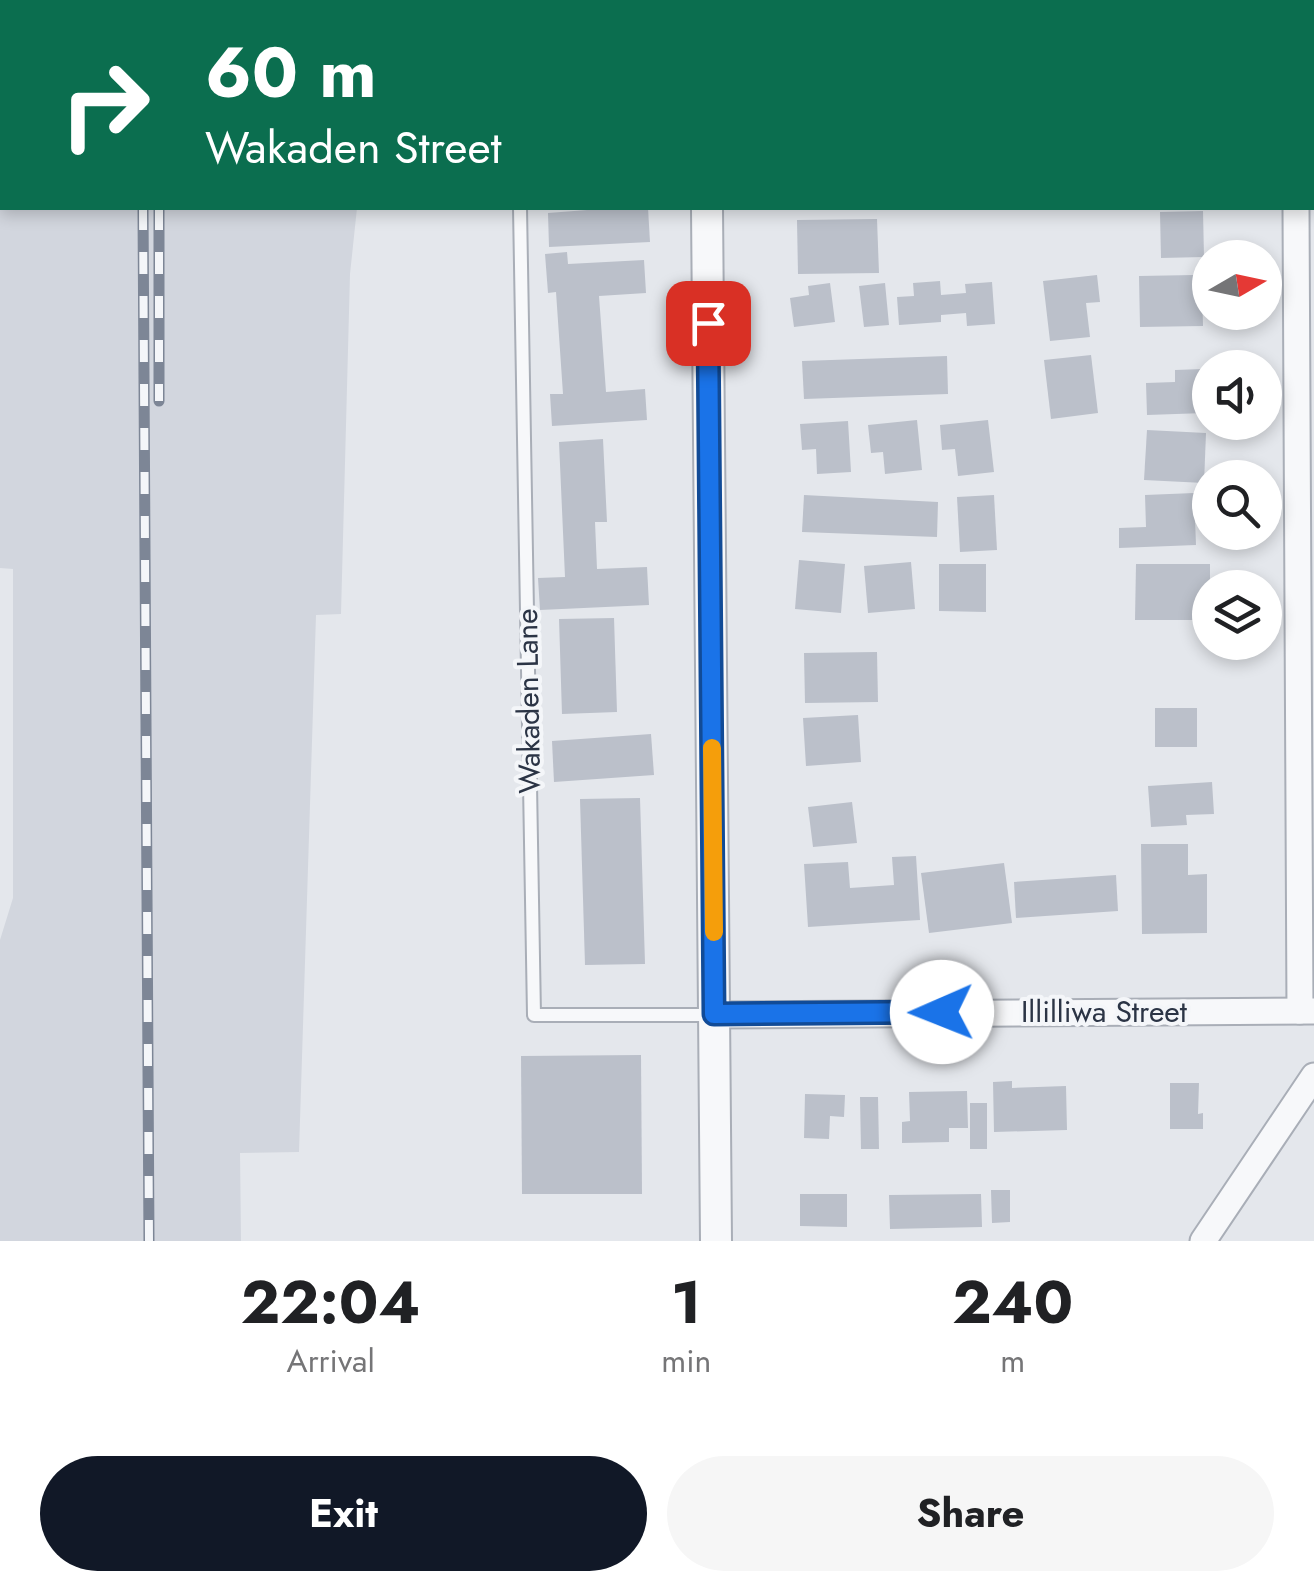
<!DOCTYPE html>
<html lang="en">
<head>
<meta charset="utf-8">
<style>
  :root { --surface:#fff; --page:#f6f6f6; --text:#202124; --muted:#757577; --accent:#111827 }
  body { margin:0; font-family:Jost,sans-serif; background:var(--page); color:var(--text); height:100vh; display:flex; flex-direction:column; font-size:38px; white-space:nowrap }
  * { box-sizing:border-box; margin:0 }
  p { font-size:32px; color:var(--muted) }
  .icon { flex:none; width:55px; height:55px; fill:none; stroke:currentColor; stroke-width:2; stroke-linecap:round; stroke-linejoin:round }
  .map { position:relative; height:1241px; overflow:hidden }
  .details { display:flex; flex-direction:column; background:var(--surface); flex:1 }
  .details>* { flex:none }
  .top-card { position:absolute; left:0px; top:0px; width:1315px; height:210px; box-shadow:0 5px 15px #0003; background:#0b6e4f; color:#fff; overflow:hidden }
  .needle { width:65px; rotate:81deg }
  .buttons { position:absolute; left:1192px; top:240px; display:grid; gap:20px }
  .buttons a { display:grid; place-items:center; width:90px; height:90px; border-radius:50%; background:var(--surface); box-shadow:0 5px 15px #0003; font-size:50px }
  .pin { position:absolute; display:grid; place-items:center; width:85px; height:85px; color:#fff; margin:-42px; border-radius:20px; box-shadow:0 5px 15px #0006 }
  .me { position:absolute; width:110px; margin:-55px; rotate:269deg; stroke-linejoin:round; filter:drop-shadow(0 0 8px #0008) }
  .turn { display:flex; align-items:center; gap:35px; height:210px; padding:0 40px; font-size:45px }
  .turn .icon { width:130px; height:130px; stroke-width:2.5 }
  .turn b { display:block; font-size:70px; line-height:85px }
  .eta { display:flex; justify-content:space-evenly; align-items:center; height:170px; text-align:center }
  .eta b { font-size:60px; font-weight:700; line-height:70px }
  .cta { display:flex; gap:20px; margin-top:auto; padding:20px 40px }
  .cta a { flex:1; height:115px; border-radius:60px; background:var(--accent); color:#fff; font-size:40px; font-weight:700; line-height:115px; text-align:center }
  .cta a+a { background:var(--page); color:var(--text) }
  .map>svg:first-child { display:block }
  .built { fill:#d2d6de }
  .building { fill:#bbc0ca }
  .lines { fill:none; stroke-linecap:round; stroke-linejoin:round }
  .service-casing { stroke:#a9aeb7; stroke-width:16 }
  .minor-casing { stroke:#a9aeb7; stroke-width:29 }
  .tertiary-casing { stroke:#a9aeb7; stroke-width:34 }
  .service { stroke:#f7f8fa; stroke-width:12 }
  .minor { stroke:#f7f8fa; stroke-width:25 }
  .tertiary { stroke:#f7f8fa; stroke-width:30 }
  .rail-casing { stroke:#7d8696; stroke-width:11 }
  .rail { stroke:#f4f6f9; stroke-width:8; stroke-dasharray:22; stroke-linecap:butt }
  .route-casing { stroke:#114b97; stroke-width:25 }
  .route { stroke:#1a73e8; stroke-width:18 }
  .slow { stroke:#f59e0b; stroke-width:18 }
  .labels { text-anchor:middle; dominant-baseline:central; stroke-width:8; stroke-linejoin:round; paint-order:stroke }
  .street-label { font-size:30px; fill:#2b3445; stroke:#f4f6f9 }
</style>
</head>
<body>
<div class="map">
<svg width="1314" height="1241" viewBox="0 0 1314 1241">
  <rect width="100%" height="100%" fill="#e4e7ec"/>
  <path class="built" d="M0,0H423L2,2V208H357L350,274L341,614L316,615L299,1152L240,1153L241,1241H0V940L13,898V569L0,568Z"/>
  <g class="building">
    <path d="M613,208H648L650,242L549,247L548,213Z"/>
    <path d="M1203,211L1204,257L1161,258L1160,212Z"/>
    <path d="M877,219L879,273L798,274L797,220Z"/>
    <path d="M567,252L568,264L644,260L646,293L599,296L606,392L645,389L647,420L552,426L550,394H563L556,292L548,293L545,254Z"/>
    <path d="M1097,275L1100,302L1086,303L1090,337L1050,341L1043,281Z"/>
    <path d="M1194,275V288H1202L1203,326L1140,327L1139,276Z"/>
    <path d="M940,281L941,295L966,293L965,284L992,282L995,324L967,326L966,313L941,315V322L899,325L897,297L914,296L913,283Z"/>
    <path d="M830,283L835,322L794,327L790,298L809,295L808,286Z"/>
    <path d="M885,283L889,325L864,327L859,286Z"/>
    <path d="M1091,355L1098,413L1051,419L1044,360Z"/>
    <path d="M947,356L948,394L804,399L802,361Z"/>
    <path d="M1203,369L1205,413L1147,415L1146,383L1175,382V370Z"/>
    <path d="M917,420L922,470L885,474L883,452L871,453L868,425Z"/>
    <path d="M988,420L994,472L958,476L955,449L942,450L940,425Z"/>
    <path d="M848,421L851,472L817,474L816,449L802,450L800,424Z"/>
    <path d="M1147,430L1206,433L1204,483L1144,480Z"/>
    <path d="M603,439L607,522H595L597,569L647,567L649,605L540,610L538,578L565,577L559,442Z"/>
    <path d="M1194,493L1196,545L1119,548V528L1146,527L1145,495Z"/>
    <path d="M804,495L938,502L937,537L802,532Z"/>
    <path d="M994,495L997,550L960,552L957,497Z"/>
    <path d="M799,560L845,564L841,613L795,609Z"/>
    <path d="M911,562L915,609L868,613L864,566Z"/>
    <path d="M939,564H986V612L939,611Z"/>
    <path d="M1136,564H1210V620H1135Z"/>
    <path d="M614,618L617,712L562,714L559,619Z"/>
    <path d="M877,652L878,702L805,703L804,653Z"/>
    <rect x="1155" y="708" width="42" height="39"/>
    <path d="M858,715L861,762L806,766L803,718Z"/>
    <path d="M651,734L654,775L554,782L552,741Z"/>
    <path d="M1212,782L1214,814L1186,815L1187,825L1151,827L1148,786Z"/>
    <path d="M640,798L645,964L585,965L580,799Z"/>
    <path d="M852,802L857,843L813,847L808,807Z"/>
    <path d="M1141,844H1188V875L1207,874V933L1142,934Z"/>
    <path d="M916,856L920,920L808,927L804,864L848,862L850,888L894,885L892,857Z"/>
    <path d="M1004,863L1012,923L929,933L921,873Z"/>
    <path d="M1116,875L1118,911L1016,918L1014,882Z"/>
    <path d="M641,1055L642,1194H522L521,1056Z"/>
    <path d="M1012,1081V1088L1066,1086L1067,1130L994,1132L993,1082Z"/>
    <path d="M1170,1083H1199L1198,1114L1203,1113V1129H1170Z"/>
    <path d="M967,1091L968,1128H949V1142L902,1143V1122L910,1121L909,1092Z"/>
    <path d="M805,1094L845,1095L844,1117L830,1116L829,1139L804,1138Z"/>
    <path d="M860,1097H878L879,1149H861Z"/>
    <rect x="970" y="1103" width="17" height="46"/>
    <path d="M991,1190H1010V1222L992,1223Z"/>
    <path d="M800,1194H847V1227L800,1226Z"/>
    <path d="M981,1194L982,1227L890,1229L889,1195Z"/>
  </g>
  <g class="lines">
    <defs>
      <g id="service">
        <path d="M516,0V2"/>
        <path d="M520,208L534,1015H712"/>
      </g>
      <g id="minor">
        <path d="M1295,0V2"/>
        <path d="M1296,208L1300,1011"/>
        <path d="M714,1015L1314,1011"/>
        <path d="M1203,1241L1314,1076"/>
      </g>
      <g id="tertiary">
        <path d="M706,0V2"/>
        <path d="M707,208L716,1241"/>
      </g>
    </defs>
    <use href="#service" class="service-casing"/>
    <use href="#minor" class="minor-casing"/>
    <use href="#tertiary" class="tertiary-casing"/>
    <use href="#service" class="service"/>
    <use href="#minor" class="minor"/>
    <use href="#tertiary" class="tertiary"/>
    <defs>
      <g id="rail">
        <path d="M158,0V2"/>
        <path d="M142,2V0"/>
        <path d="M143,208L149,1241"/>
        <path d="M159,208V401"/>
      </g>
    </defs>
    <use href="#rail" class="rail-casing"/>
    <use href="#rail" class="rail"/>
  </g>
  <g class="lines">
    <defs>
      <path id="route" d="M708,323L714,1014L942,1012"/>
    </defs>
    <use href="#route" class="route-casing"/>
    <use href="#route" class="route"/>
    <path class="slow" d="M712,748L714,932"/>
  </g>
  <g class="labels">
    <g class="street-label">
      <text transform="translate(528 701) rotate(-91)">Wakaden Lane</text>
      <text x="1104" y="1011">Illilliwa Street</text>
    </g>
  </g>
</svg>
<div class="buttons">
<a><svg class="needle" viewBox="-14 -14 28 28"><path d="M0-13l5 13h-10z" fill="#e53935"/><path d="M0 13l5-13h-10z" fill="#757577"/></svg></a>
<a><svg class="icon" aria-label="sound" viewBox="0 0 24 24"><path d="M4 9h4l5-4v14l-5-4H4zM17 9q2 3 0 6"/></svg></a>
<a><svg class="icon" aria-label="search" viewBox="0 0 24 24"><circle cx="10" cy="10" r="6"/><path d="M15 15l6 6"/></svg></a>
<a><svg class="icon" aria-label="layers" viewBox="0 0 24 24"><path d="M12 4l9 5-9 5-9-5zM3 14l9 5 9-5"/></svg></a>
</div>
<div class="pin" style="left:708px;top:323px;background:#d93025"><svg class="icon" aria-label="arrive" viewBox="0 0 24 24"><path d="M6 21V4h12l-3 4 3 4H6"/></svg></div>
<svg class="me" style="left:942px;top:1012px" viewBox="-20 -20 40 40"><circle r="19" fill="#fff"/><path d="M0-13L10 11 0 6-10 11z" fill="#1a73e8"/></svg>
<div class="top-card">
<div class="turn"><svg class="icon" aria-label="right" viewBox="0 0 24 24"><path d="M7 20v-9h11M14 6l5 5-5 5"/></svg><div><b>60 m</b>Wakaden Street</div></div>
</div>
</div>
<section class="details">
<div class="eta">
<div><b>22:04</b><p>Arrival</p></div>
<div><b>1</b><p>min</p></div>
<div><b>240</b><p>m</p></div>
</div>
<div class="cta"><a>Exit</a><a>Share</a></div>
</section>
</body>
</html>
